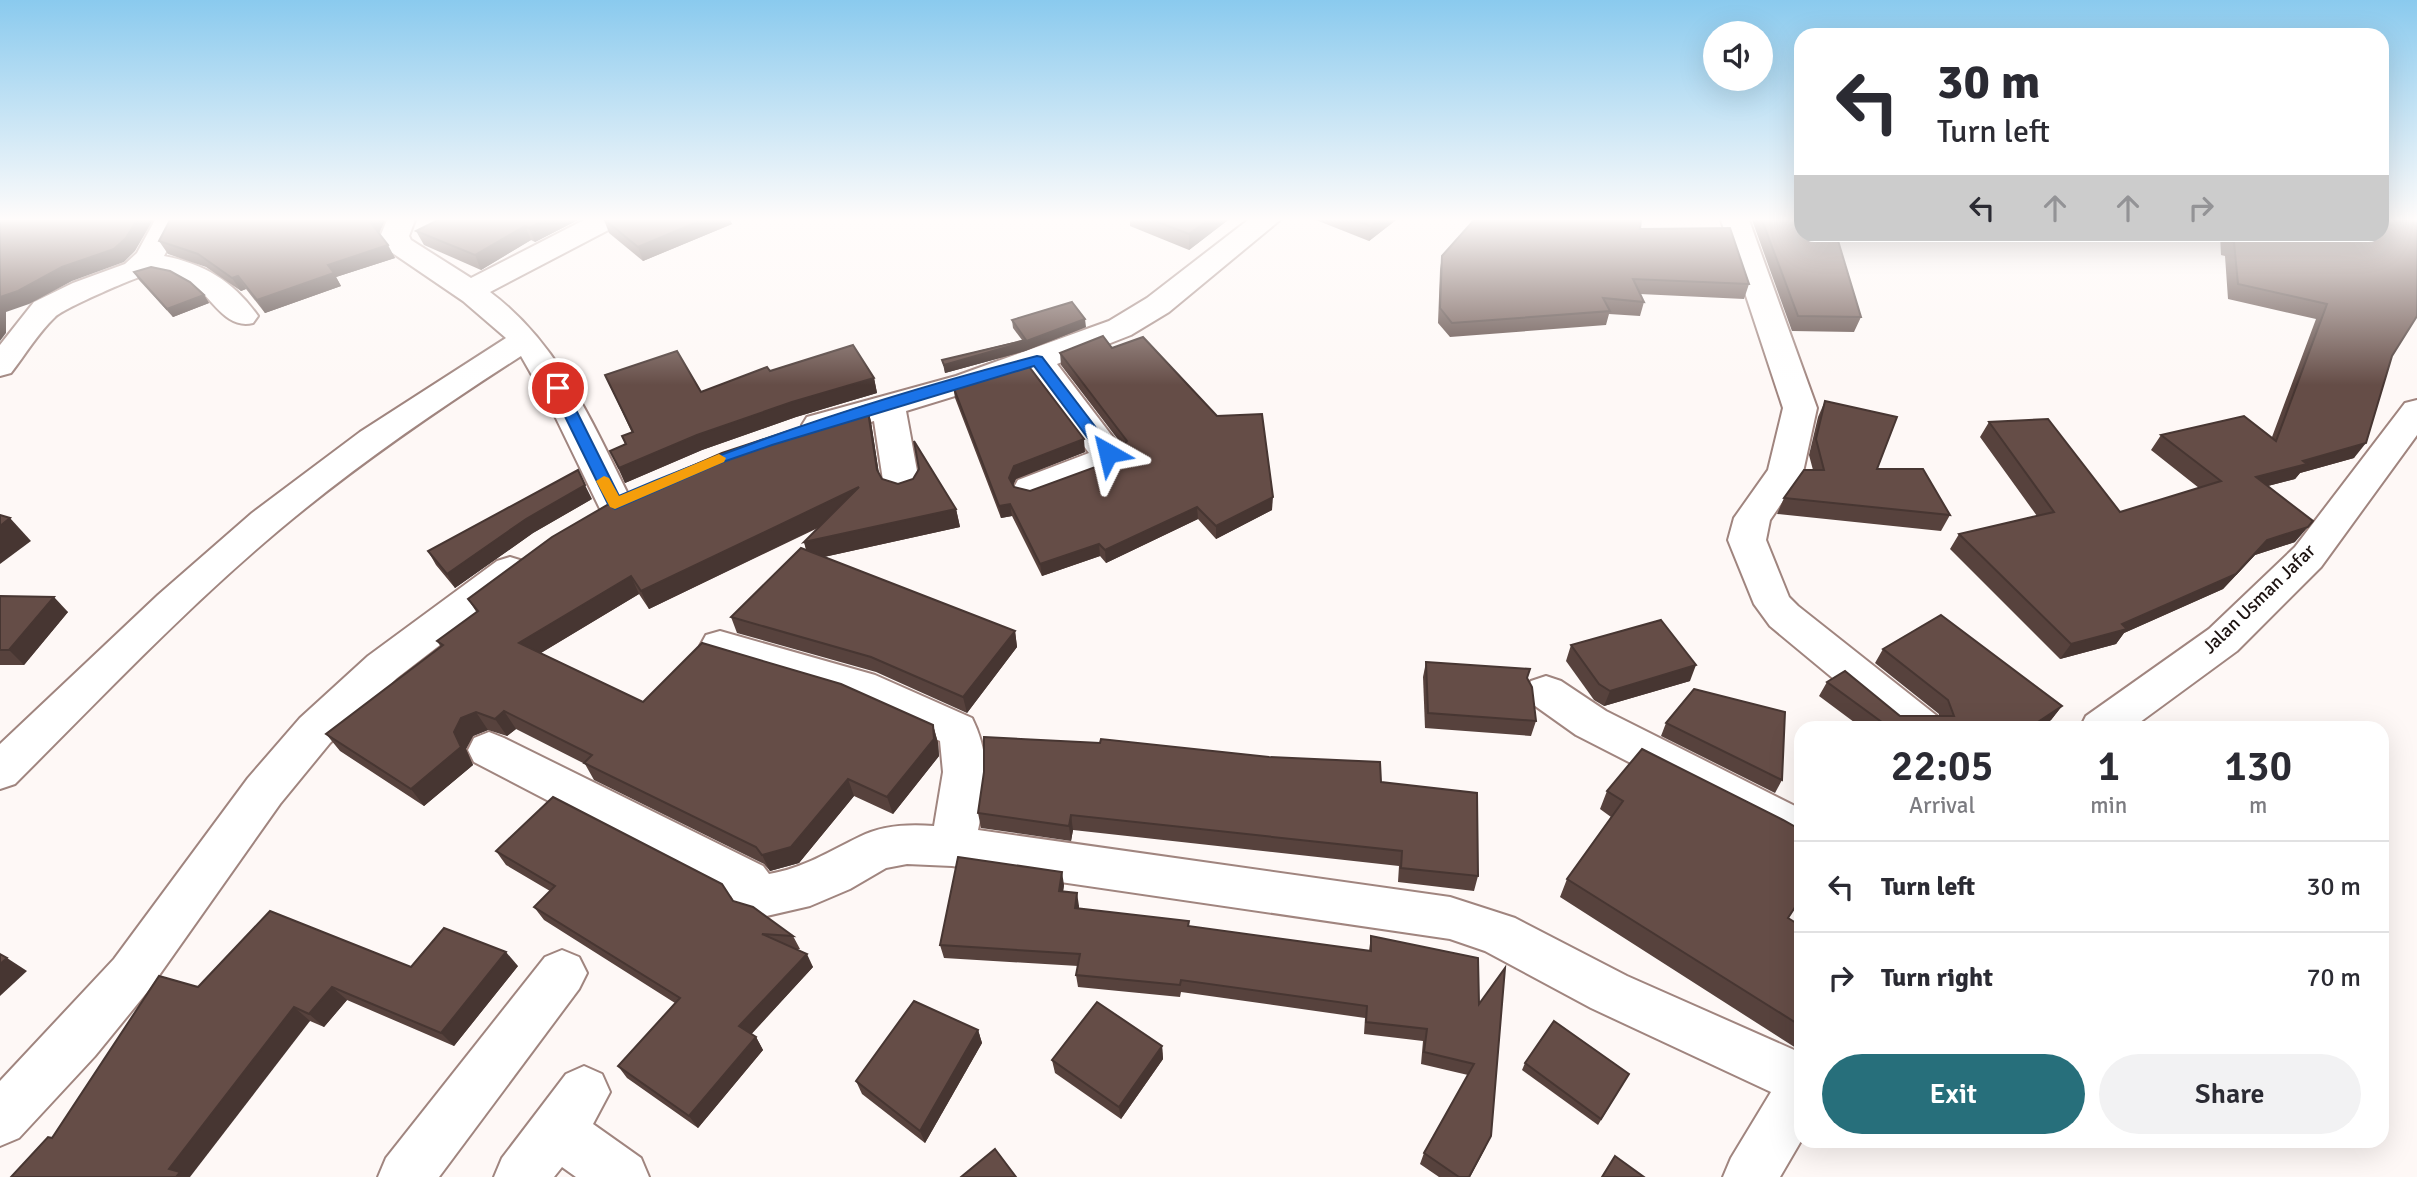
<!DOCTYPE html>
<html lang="en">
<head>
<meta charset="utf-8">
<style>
  :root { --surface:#fff; --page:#f2f2f3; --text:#2b2b33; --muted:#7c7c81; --line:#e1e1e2; --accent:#276f7b }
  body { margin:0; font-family:Signika,sans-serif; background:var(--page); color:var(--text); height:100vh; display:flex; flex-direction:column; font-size:26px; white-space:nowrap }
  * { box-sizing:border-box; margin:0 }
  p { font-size:23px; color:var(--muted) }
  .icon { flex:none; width:38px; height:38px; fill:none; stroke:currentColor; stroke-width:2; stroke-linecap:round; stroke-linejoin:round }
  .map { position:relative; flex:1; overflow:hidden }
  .side { position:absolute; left:1794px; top:721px; width:595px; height:427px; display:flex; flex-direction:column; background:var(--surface); border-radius:21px; box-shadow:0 7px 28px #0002 }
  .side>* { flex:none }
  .banner { position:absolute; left:1794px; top:28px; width:595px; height:214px; border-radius:21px; box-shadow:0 7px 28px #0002; background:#fff; color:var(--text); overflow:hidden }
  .fabs { position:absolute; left:1703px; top:21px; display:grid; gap:14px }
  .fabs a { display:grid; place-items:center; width:70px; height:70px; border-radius:50%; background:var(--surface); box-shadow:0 7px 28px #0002; font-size:35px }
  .pin { position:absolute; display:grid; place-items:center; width:60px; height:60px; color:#fff; margin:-30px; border:4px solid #fff; border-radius:50%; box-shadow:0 2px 7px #0007 }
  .me { position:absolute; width:77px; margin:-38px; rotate:323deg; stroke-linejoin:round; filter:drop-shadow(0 0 5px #0008) }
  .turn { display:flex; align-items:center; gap:24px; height:147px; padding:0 28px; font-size:32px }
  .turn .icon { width:91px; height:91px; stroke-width:2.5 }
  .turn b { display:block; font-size:49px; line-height:60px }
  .lanes { display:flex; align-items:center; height:66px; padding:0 28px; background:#0003; justify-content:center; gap:35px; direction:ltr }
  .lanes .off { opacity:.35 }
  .eta { display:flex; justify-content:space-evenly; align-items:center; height:119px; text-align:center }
  .eta b { font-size:42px; font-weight:600; line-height:49px }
  .action { display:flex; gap:14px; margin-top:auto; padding:14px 28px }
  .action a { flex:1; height:80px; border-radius:42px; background:var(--accent); color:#fff; font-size:28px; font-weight:600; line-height:80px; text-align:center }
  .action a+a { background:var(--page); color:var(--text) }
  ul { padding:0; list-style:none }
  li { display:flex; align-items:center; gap:21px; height:91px; padding:0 28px; border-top:2px solid var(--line) }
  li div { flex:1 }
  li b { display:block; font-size:26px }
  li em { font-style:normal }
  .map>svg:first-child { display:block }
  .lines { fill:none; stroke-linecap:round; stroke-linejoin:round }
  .minor-casing { stroke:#a0857f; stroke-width:4 }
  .minor { fill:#fff; fill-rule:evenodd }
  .wall { fill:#57423d }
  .shaded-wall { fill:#473632 }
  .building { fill:#654d47; stroke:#473632; stroke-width:2 }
  .route { fill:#1a73e8; stroke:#114b97; stroke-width:2 }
  .slow { fill:#f59e0b }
  .labels { text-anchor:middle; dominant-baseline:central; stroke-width:7; stroke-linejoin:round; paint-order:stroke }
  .street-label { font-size:19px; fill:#1c1210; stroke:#fff }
</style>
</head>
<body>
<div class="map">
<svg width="2417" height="1177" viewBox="0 0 2417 1177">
  <rect width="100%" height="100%" fill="#fef8f6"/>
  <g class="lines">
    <defs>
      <g id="minor">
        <path d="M155,220H183L164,256C205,264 234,282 258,316L253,323C224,330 212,295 189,282C179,277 163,271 152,273C140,275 64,308 55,317C38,333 25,355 11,373L0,376V345L34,302L73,283L125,264L137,253Z"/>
        <path d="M387,220H415L409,236L411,240L471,278L584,220H620L616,226L490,292C561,345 594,427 633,504L628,513L615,516L602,513L553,412L521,356C437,410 355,466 279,530C186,608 101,698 15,784L0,789V744L158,595L252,513L360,432L506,338L463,301L391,252L380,237Z"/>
        <path d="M1248,220H1280L1169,312L1131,335L1057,364L1125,453L1112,471L1031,501L1018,498L1013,489L1018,480L1089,453L1030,373L906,411L920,487L915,496L902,499L889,496L884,487L874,421L819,436L807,433L802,425L807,417L956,376L1109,321L1147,298Z"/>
        <path d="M1721,220H1749L1817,408L1803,472L1770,520L1766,540L1789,597L1798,606L1937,716L1943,728H1893L1770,626L1754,604L1728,540L1734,518L1768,470L1783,408Z"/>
        <path d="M2417,400V435L2321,567L2237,651L2132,728H2080L2086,716L2209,629L2295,547L2405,403Z"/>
        <path d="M510,557L523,561L529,571L523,581L397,678L330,743L280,804L148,991L95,1056L19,1138L0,1146V1081L114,959L248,778L300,718L368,656L497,561Z"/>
        <path d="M720,631L875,675L972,718C991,756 987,790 978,830L1450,897L1515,918L1627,976L1801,1053V1141L1780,1177H1723L1731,1158L1771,1092L1591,1008L1485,951L1450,939L952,866L907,864L886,868L850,889L810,906L758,918L741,912L731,896L474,762L468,750L474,738L489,732L504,738L763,866L769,874C804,868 828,852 859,837C882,825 909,824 934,826L943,772L940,741L848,699L706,657L700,646L706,635Z"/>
        <path d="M1546,676L1561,681L1606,711L1801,809V850L1576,735L1531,703L1525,692L1531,681Z"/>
        <path d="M562,950L579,957L587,973L579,989L439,1177H378L386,1158L545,957Z"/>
        <path d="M584,1066L602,1074L610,1092L593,1124L641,1158L649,1177H576L562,1167L554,1177H494L502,1158L566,1074Z"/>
      </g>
    </defs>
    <use href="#minor" class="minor-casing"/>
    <use href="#minor" class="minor"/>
  </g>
  <g class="wall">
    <path d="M385,220L379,233L395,258L336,277L341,286L265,313L246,289L241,291L206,267L168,254L159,241Z"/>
    <path d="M578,220L535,242L531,240L481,270L424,245L416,231Z"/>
    <path d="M604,220H730L732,224L643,261L609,233Z"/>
    <path d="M1130,220H1228L1189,250L1130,226Z"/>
    <path d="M1316,220H1396L1369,241Z"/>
    <path d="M1752,220H1801L1861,317L1854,332L1792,331Z"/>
    <path d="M1640,229L1749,284L1744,299L1640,294L1644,302L1640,316L1609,314L1606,325L1450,337L1438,323L1440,270L1442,256Z"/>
    <path d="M2220,234H2382L2392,356L2354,458L2300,473L2295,479L2268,486L2295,542L2255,555L2223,589L2124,633L2116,644L2060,659L1950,549L1959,534L2037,516L1980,437L1989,422L2120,512L2199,488L2151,450L2161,435L2272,437L2316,319L2228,299L2225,256L2221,255Z"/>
    <path d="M134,272L204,295L209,303L173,317L139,280Z"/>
    <path d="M1012,320L1086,327L1025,351L945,373L942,360L1022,340L1013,328Z"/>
    <path d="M1112,348L1272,510L1216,539L1198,519L1106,563L1100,556L1042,576L1012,516L1001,518L955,398L953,386L1085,452L1016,479L1013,485L1014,487L1030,491L1112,461L1123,446L1061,365L1060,353Z"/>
    <path d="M770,371L874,378L877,393L796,417L702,450L625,483L610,451L625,444L622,436L632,433L605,375L701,392Z"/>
    <path d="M1825,401L1877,469L1950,515L1941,531L1777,514L1784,498L1813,470L1809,455L1818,417Z"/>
    <path d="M867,405L871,422L879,474L882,479L956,509L960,527L824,557L1015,631L1017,647L967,713L876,672L737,633L731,617L806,550L804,542L820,527L649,609L639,594L541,653L643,702L933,725L938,743L939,756L893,814L854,796L799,863L770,871L764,864L594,780L585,764L516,729L507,736L488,730L473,736L466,749L473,765L424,806L340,751L326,734L441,647L437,641L477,613L468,599Z"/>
    <path d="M592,499L533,533L455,588L436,565L428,551Z"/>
    <path d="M0,596L68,612L24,665H0Z"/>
    <path d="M1571,645L1690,681L1604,706L1594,700L1566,661Z"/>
    <path d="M1883,649L2062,706L2051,720L2039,728H1862L1819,696L1827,682L1900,716H1939V714L1875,663Z"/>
    <path d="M1426,662L1527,678L1536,721L1531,736L1425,728L1423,677Z"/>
    <path d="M1666,723L1782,780L1775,793L1661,736Z"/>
    <path d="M1642,749L1788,918L1801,926V1041L1796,1048L1560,897L1567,879L1611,817L1600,809L1607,791Z"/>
    <path d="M984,772L1381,782L1478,876L1474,891L1398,882L1399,866L1073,830L1071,841L981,828L978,813Z"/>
    <path d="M496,851L733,901L793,936L800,949H795L813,967L751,1034L756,1037L763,1050L698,1128L627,1078L618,1066L675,1003L544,920L534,907L550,891L506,865Z"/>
    <path d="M1064,885L1063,892L1079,906V908L1189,926L1369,951L1371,936L1479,1004L1486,1147L1470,1177H1439L1420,1164L1424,1153L1468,1075L1421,1064L1423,1041L1364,1034L1365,1018L1181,992L1180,997L1078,987L1076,975L1078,966L944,958L940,945Z"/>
    <path d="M518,966L454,1046L347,1000L324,1027L310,1021L52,1138L198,987L411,967Z"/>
    <path d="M978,1030L982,1043L925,1143L862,1094L856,1081Z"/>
    <path d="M1162,1046L1163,1059L1121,1119L1055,1073L1052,1060Z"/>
    <path d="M1525,1063L1629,1074L1598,1125L1522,1070Z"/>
  </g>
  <g class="shaded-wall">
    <path d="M137,220H153L135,251L124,262L72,281L29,304L6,312V333L0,341V297Z"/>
    <path d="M372,220H385L378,236L371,223Z"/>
    <path d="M544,220H578L535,242L529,228Z"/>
    <path d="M702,220H730L732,224L643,261L638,247Z"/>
    <path d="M1208,220H1228L1189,250V234Z"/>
    <path d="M1378,220H1396L1369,241L1371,226Z"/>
    <path d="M525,226L531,240L481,270L475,255Z"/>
    <path d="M388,245L395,258L336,277L341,286L265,313L257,300L328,265Z"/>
    <path d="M238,276L246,289L241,291L232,278Z"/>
    <path d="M204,295L209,303L173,317L167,309Z"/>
    <path d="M1085,319L1086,327L1025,351L945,373L944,365L1024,342Z"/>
    <path d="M874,378L877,393L796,417L702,450L625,483L619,468L697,435L792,402Z"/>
    <path d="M867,405L871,422L881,487L877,470Z"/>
    <path d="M1084,439L1085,452L1016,479L1011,490L1009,478L1014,466Z"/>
    <path d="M2366,443L2354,458L2300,473L2295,479L2244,492L2256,477L2303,461Z"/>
    <path d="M585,485L592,499L533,533L455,588L447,574L526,519Z"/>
    <path d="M859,487L864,505L649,609L641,591Z"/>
    <path d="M1273,497L1272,510L1216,539V526Z"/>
    <path d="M1010,504L1012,516L1001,518L999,506Z"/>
    <path d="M1197,507L1198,519L1106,563L1105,550Z"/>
    <path d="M956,509L960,527L810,560L804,542Z"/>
    <path d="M10,518L31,541L0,564V526Z"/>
    <path d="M2308,527L2295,542L2255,555L2223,589L2124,633L2116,644L2060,659L2071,644L2267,540Z"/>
    <path d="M1099,544L1100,556L1042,576L1040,564Z"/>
    <path d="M631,576L639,594L529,660L519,643Z"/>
    <path d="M54,597L68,612L24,665L9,650Z"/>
    <path d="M1015,631L1017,647L967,713L963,697Z"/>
    <path d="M1696,665L1690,681L1604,706L1610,691Z"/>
    <path d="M2062,706L2051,720L2039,728H2029Z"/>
    <path d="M504,711L516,729L507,736L495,719Z"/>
    <path d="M476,712L488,730L473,736L466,749L473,765L424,806L411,789L454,732L461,718Z"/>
    <path d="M933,725L938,743L939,756L893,814L887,797Z"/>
    <path d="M848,779L854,796L799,863L770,871L762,855Z"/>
    <path d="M1071,815L1073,830L1071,841L1069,826Z"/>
    <path d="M1062,872L1064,885L1061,904L1059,891Z"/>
    <path d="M1077,893L1079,906L1077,921L1075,908Z"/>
    <path d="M506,952L518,966L454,1046L441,1033Z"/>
    <path d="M807,954L813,967L747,1039L739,1026Z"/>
    <path d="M7,958L27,971L0,996V964Z"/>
    <path d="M332,987L347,1000L324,1027L309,1014Z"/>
    <path d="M294,1007L310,1021L190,1177H176L169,1169Z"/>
    <path d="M978,1030L982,1043L925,1143L920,1131Z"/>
    <path d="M756,1037L763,1050L698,1128L689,1116Z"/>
    <path d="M1162,1046L1163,1059L1121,1119L1119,1107Z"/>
  </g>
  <g class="building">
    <path d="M0,220H137L126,238L114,249L62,267L18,291L0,297Z"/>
    <path d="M170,220H372L371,223L388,245L328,265L334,273L257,300L238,276L232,278L198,254L159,241Z"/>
    <path d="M438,220H544L529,228L525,226L475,255L416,231Z"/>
    <path d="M605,220H702L638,247Z"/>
    <path d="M1153,220H1208L1189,234Z"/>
    <path d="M1355,220H1378L1371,226Z"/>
    <path d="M1474,220H1641L1640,229L1730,228L1749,284L1633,279L1644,302L1603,298L1610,311L1452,323L1440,308L1442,256Z"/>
    <path d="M1762,220H1801V234H1836L1861,317L1798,316Z"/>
    <path d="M2382,220H2417V316L2392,356L2366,443L2303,461L2307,464L2256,477L2313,521L2308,527L2267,540L2236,574L2122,624L2127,629L2071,644L1959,534L2054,512L1989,422L2048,419L2120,512L2221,481L2161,435L2244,416L2276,441L2327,304L2238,284L2234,242L2230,241V234H2382Z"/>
    <path d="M151,267L170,271L190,282L204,295L167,309L134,272Z"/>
    <path d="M1072,302L1085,319L1024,342L944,365L942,360L1026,340L1012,320Z"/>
    <path d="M1103,336L1112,348L1143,337L1217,416L1262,414L1273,497L1216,526L1197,507L1105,550L1099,544L1040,564L1010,504L999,506L953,386L1027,364L1084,439L1014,466L1009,478L1014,487L1030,491L1112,461L1127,441L1060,353Z"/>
    <path d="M853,345L874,378L792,402L697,435L619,468L610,451L626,444L622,436L633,432L605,375L677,351L701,392L767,367L770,371Z"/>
    <path d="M1825,401L1897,417L1877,469H1923L1950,515L1784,498L1804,470H1824L1816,439Z"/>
    <path d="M867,405L877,470L882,479L898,484L913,479L919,469L914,441L956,509L804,542L859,487L641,591L631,576L519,643L643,702L702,643L841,684L933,725L934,739L887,797L848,779L791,847L762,855L756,847L584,763L592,755L504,711L495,719L476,712L461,718L454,732L461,747L411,789L326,734L443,645L437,641L478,611L468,599L552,537L621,497L722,453Z"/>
    <path d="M578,470L585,485L526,519L447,574L428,551Z"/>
    <path d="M0,515L10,518L0,526Z"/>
    <path d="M801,548L1015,631L963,697L871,657L731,617Z"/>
    <path d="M0,596L54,597L9,650H0Z"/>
    <path d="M1941,615L2062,706L2029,728H1890L1827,682L1845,671L1900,716H1954L1948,700L1883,649Z"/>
    <path d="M1661,620L1696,665L1610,691L1599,684L1571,645Z"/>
    <path d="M1426,662L1530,669L1527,678L1532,687L1536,721L1428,713Z"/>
    <path d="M1694,689L1785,712L1782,780L1666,723Z"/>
    <path d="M984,737L1100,743L1101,739L1269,757L1380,762L1381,782L1477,793L1478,876L1401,868L1402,851L1071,815L1069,826L978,813L984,772Z"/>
    <path d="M1642,749L1783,820L1801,830V898L1788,918L1801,926V1026L1567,879L1623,801L1607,791Z"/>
    <path d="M553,797L722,884L733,901L753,907L793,936L762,934L807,954L739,1026L756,1037L689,1116L618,1066L680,998L534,907L555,886L496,851Z"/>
    <path d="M958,857L1062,872L1059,891L1077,893L1075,908L1189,921L1188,926L1371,951V936L1478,958L1479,1004L1505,968L1491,1136L1469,1177H1459L1424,1153L1474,1064L1424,1052L1427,1029L1366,1022L1367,1006L1181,980L1180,985L1076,975L1080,954L940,945Z"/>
    <path d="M270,911L411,967L444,928L506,952L441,1033L332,987L309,1014L294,1007L169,1169L180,1172L176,1177H11L48,1137L52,1138L159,976L198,987Z"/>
    <path d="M0,954L7,958L0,964Z"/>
    <path d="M914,1001L978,1030L920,1131L856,1081Z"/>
    <path d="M1097,1002L1162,1046L1119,1107L1052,1060Z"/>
    <path d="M1554,1021L1629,1074L1601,1119L1525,1063Z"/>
    <path d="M995,1149L1016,1177H961Z"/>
    <path d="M1615,1156L1644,1177H1602Z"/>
  </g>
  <linearGradient id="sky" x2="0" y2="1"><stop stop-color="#8acaee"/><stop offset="0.57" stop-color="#fffcfb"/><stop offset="1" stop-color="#fffcfb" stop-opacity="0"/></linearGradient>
  <rect width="2417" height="385" fill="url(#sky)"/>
  <path class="route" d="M1037,356L1042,357L1113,450V457H1102L1034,366L772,445L720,463L615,509L608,504L551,388L558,383L565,388L619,496C753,438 895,393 1037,356Z"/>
  <path class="slow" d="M719,454L726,458L724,462L615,509L610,507L596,481L604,476L609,478L619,496Z"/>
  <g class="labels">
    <g class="street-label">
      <text transform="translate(2259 599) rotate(-44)">Jalan Usman Jafar</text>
    </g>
  </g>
</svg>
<div class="fabs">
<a><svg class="icon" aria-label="sound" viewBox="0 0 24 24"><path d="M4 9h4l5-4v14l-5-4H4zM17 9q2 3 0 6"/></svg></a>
</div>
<div class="pin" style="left:558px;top:388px;background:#d93025"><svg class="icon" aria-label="arrive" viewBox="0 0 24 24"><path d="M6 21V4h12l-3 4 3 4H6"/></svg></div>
<svg class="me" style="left:1108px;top:453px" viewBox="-20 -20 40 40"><path d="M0-17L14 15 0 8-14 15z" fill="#1a73e8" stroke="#fff" stroke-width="4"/></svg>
<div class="banner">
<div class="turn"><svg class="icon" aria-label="left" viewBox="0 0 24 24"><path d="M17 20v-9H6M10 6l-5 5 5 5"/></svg><div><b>30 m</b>Turn left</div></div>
<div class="lanes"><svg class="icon" aria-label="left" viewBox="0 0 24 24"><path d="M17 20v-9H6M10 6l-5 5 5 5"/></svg><svg class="icon off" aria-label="ahead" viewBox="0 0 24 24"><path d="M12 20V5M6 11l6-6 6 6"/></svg><svg class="icon off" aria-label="ahead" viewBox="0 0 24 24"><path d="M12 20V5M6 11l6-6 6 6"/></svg><svg class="icon off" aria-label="right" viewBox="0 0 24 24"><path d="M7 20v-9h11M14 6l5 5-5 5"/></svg></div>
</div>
<section class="side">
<div class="eta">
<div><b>22:05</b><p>Arrival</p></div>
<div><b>1</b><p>min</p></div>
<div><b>130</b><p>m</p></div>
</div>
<ul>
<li><svg class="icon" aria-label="left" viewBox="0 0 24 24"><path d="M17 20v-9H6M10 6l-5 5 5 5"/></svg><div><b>Turn left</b></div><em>30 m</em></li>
<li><svg class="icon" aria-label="right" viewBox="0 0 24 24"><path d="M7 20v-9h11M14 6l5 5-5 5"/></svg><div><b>Turn right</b></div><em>70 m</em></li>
</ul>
<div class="action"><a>Exit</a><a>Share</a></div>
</section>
</div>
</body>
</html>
